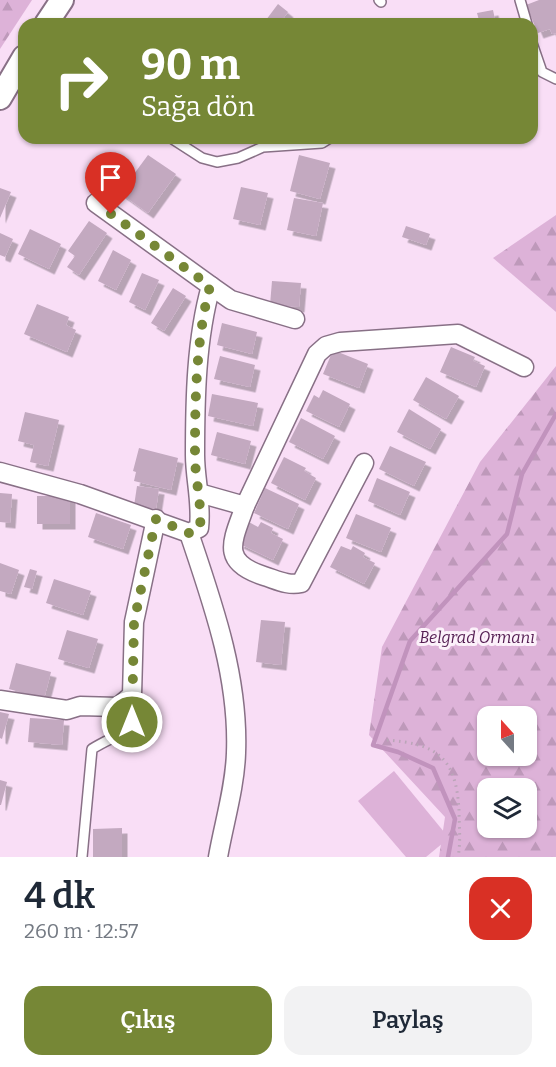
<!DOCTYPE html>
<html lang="tr">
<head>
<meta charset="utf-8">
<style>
  :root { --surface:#fff; --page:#f2f2f3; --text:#1f2937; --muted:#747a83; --accent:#768736 }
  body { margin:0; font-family:Bitter,serif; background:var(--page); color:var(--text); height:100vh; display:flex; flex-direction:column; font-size:22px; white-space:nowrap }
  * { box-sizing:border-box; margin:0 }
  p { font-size:20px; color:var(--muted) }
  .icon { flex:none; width:33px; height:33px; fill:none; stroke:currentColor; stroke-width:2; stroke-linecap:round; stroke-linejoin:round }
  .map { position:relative; height:857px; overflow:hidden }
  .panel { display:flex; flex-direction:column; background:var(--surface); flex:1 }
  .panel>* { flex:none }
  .guide { position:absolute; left:18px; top:18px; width:520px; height:126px; border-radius:18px; box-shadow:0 2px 4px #0004; background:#768736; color:#fff; overflow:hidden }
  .needle { width:39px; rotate:339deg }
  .buttons { position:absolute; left:477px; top:706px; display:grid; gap:12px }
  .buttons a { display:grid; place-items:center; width:60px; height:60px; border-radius:12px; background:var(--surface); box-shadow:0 2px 4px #0004; font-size:30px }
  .pin { position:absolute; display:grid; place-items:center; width:51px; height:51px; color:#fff; margin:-62px -26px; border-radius:50% 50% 50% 0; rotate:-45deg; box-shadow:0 0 6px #0007 }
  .pin .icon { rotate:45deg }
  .me { position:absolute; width:66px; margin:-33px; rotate:0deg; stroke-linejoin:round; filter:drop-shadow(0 0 4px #0008) }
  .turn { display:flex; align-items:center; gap:21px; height:126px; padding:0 24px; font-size:27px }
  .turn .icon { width:78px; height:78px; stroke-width:2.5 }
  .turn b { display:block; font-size:42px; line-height:51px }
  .round { display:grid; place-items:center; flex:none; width:63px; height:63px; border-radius:18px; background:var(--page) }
  .headline { display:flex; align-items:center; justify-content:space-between; height:102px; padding:0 24px }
  h1 { font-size:36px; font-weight:600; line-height:45px }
  .cta { display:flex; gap:12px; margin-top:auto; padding:12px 24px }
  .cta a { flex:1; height:69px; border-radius:18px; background:var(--accent); color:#fff; font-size:24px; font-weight:600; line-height:69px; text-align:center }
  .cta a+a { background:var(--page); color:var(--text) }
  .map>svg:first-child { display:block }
  .forest { fill:url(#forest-firs); fill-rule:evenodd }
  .pitch { fill:#ddb2d8 }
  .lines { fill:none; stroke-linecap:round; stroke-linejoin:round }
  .stream { stroke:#c193bd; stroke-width:4.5 }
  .building { fill:#c3a9c0; filter:url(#shadow) }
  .service-casing { stroke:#887086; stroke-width:12 }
  .minor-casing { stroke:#887086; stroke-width:21 }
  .tertiary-casing { stroke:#887086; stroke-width:26 }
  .path { stroke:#baa5b8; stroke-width:3; stroke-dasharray:1.5 4.5; stroke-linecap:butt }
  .service { stroke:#fff; stroke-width:9 }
  .minor { stroke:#fff; stroke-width:18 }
  .tertiary { stroke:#fff; stroke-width:22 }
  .route { stroke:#768736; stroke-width:10; stroke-dasharray:0 18 }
  .labels { text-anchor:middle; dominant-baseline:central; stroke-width:6; stroke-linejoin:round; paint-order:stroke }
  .park-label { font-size:16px; font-style:italic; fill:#541d52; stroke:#fcf1fa }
</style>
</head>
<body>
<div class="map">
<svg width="556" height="857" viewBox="0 0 556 857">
  <defs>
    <pattern id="forest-firs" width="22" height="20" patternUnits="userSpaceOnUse" patternTransform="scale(1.5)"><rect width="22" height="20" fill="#ddb2d8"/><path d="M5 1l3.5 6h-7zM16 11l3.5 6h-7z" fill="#be99ba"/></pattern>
    <filter id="shadow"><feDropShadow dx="5.5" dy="5.5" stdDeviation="0" flood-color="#0004"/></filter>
  </defs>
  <rect width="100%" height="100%" fill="#f9def6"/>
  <g class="forest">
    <path d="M0,0H32L0,49Z"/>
    <path d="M556,215V312L493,258Z"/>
    <path d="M556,366V857H439L445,817L369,735L382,647L480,462ZM488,717H526V756H488ZM488,789H526V828H488Z"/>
  </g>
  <path class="pitch" d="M394,771L449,838L426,857H406L358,801Z"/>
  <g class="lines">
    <path class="stream" d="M448,857L455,819L433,768L398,752L373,745L410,641L507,534L522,474L556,414"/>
  </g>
  <g class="building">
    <path d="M539,0H556V33L552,34L550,29L538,33L526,5Z"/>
    <path d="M278,4L288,12L279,24H263Z"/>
    <path d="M493,10L496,24H480L477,13Z"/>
    <path d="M148,155L176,174L148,213L120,193Z"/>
    <path d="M299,155L330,163L320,199L290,191Z"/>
    <path d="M241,187L268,193L260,225L233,219Z"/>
    <path d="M0,188L11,192L0,218Z"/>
    <path d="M294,198L323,203L316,236L287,230Z"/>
    <path d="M89,221L107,233L79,275L67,267L75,256L68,251Z"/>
    <path d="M406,226L430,234L426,245L402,237Z"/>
    <path d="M30,229L61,244L49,269L18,254Z"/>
    <path d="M0,233L13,239L5,257L0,255Z"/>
    <path d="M113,250L131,260L116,290L98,281Z"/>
    <path d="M142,273L159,280L145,310L129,302Z"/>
    <path d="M272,281L301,283L299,307L270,305Z"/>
    <path d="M173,288L186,296L164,331L151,323Z"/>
    <path d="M37,304L69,317L66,325L76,330L67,352L24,334Z"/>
    <path d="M222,323L257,332L252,354L217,345Z"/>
    <path d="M451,347L475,357L473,361L485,366L476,387L440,372Z"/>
    <path d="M333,350L368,364L359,388L323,374Z"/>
    <path d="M220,356L255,365L250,387L214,379Z"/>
    <path d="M426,377L459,396L446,419L413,400Z"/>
    <path d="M323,390L350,404L339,427L306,411L314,395L319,398Z"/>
    <path d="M212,394L258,403L253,426L208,416Z"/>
    <path d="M409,409L441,429L430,449L397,432Z"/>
    <path d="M25,412L59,420L48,466L30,462L34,445L18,441Z"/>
    <path d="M301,418L335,436L323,459L289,442Z"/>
    <path d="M217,432L251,441L245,464L211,455Z"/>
    <path d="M390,446L426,462L414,486L379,469Z"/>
    <path d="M139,448L178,458L171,490L134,481L136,472L133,471Z"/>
    <path d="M284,457L306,468L304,471L316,478L305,500L271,483Z"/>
    <path d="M377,478L410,492L400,515L368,501Z"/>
    <path d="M137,486L159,489L156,509L134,506Z"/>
    <path d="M265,488L299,504L288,529L254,513Z"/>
    <path d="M0,493L12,494L10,523L0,522Z"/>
    <rect x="37" y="496" width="33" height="28"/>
    <path d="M96,513L131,525L123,549L88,537Z"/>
    <path d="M356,514L391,528L381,552L346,538Z"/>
    <path d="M249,522L258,527L261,522L273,528L271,533L283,539L273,560L238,543Z"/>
    <path d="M341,546L351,550L353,546L365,553L363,557L375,563L364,584L330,567Z"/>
    <path d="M0,563L19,570L11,594L0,591Z"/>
    <path d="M30,569L37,571L32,589L24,587Z"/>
    <path d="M54,579L91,591L83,615L46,603Z"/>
    <path d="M261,620L285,622L281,665L256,662Z"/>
    <path d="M67,630L98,639L89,668L58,659Z"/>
    <path d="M16,663L51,672L44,699L9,689Z"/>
    <path d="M0,712L9,714L2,739L0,738Z"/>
    <path d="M30,718L64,720L62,745L28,742Z"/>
    <path d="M0,780L7,782L1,805H0Z"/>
    <path d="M122,828V857H93V829Z"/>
  </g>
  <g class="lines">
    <defs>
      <g id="service">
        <path d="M379,0L381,2"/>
        <path d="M520,0L527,24"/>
        <path d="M532,43L542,72L556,79"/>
        <path d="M171,138L202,158L217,162L238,158L263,147L322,143L330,138"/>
        <path d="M82,857L92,749C125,729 132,738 132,695"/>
      </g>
      <g id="minor">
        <path d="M211,286L231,300L295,319"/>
        <path d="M0,472L80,494L189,533L199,528C202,503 195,479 195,455C195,400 196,339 211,286L96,203"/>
        <path d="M199,493L245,506L317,354L326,346L340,342L458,334L524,367"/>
        <path d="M245,506C232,542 220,562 264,576C277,580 288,586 301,583L364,463"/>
        <path d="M189,533C213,604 239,677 236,753C235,787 224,823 218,857"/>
        <path d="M0,700L67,710L80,706L118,707L132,695L134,622L156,519"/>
      </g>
      <g id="tertiary">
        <path d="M46,24L62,0"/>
        <path d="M0,98L24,57"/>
      </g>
    </defs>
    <use href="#service" class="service-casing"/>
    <use href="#minor" class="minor-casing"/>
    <use href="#tertiary" class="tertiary-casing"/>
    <path class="path" d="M387,740C438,744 456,758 459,810C459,826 461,842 458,857"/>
    <use href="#service" class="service"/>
    <use href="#minor" class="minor"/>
    <use href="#tertiary" class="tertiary"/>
  </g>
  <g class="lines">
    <path class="route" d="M111,214L210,286C196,339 195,400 195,455C195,480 202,503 200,528L189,533L156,519L134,622L132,722"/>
  </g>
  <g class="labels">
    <g class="park-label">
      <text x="477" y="637">Belgrad Ormanı</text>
    </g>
  </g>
</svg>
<div class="buttons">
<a><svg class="needle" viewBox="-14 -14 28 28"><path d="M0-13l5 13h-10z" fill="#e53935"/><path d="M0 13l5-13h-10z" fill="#747a83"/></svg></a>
<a><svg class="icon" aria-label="layers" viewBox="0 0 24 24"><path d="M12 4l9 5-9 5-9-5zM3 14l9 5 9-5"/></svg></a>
</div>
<div class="pin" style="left:111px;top:214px;background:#d93025"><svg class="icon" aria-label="arrive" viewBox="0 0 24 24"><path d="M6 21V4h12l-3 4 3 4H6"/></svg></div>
<svg class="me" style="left:132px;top:722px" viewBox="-20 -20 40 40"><circle r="17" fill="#768736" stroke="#fff" stroke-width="3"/><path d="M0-11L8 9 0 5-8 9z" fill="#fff"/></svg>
<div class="guide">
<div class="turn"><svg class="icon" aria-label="right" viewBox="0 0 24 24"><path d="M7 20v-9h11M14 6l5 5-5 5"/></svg><div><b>90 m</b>Sağa dön</div></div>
</div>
</div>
<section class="panel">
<div class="headline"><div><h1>4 dk</h1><p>260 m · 12:57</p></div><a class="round" style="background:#d93025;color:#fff"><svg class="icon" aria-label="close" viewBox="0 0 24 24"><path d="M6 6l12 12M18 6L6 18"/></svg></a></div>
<div class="cta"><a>Çıkış</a><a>Paylaş</a></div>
</section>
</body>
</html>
